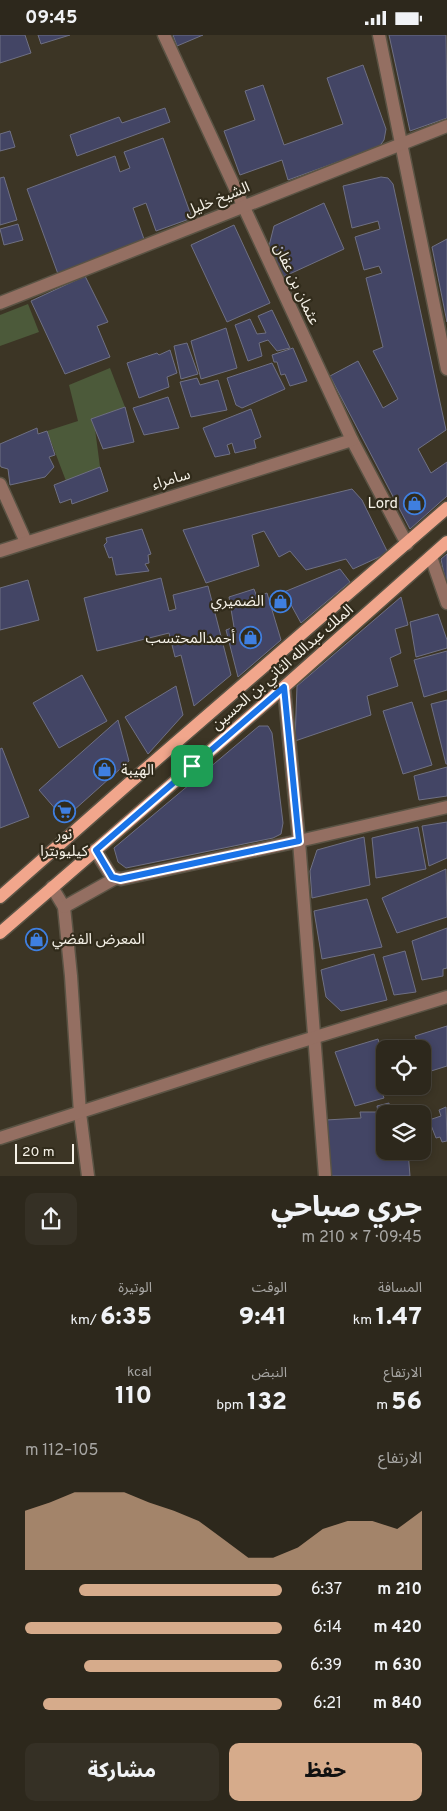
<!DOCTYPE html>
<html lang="ar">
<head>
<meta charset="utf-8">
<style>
	body { margin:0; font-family:Overpass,"Noto Sans Arabic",sans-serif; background:#353025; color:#f1f3f6; direction:rtl; height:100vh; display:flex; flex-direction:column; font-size:19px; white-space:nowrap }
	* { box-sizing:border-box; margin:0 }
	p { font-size:16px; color:#a7a6a3 }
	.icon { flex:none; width:28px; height:28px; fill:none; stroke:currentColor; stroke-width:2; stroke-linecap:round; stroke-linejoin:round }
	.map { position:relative; height:1141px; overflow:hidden; direction:ltr }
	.details { display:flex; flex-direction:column; background:#2d281c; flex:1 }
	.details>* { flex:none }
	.buttons { position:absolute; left:376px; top:1005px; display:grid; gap:10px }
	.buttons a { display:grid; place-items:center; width:55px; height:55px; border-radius:10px; background:#2d281c; box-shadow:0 2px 8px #0003,0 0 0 1px #48443b; font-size:25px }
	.scale { position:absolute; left:15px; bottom:12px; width:59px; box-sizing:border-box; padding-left:5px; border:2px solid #f6f2e8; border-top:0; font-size:14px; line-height:18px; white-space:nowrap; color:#f6f2e8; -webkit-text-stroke:4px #312b1b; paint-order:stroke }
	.pin { position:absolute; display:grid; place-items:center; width:42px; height:42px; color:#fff; margin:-21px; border-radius:10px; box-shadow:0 2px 8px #0006 }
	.round { display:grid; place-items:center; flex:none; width:52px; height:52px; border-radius:10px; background:#353025 }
	.summary { display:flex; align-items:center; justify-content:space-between; height:85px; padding:0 25px }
	h1 { font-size:28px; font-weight:800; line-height:38px }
	.figures { display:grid; grid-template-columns:repeat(3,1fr); gap:8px; height:85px; padding:5px 25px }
	.figures div { display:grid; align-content:center }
	.figures b { font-size:25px; font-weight:800 }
	.figures small { font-size:14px; font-weight:400 }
	.figures p { font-size:14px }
	.chart { height:140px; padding:10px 25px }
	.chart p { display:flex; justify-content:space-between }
	.chart svg { width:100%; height:90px; margin-top:5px; fill:#d6ab8b; opacity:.7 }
	.cta { display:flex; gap:10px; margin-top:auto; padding:10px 25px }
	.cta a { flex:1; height:58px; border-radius:10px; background:#d6ab8b; color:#111; font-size:20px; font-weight:800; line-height:58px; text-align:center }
	.cta a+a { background:#353025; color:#f1f3f6 }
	ul { padding:0 25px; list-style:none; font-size:16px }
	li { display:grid; grid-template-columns:80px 60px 1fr; align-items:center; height:38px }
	li i { height:12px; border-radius:6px; background:#d6ab8b }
	.status { display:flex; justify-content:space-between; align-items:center; height:35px; padding:0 25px; background:#2d281c; direction:ltr }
	.status svg { height:14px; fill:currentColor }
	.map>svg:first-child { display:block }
	.green { fill:#4c5a3a }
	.building { fill:#434565; stroke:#6f7083 }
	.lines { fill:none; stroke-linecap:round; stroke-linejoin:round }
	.minor-casing { stroke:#5a5344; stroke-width:15 }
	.major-casing { stroke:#5a5344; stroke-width:15 }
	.minor { stroke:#946f62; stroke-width:12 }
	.major { stroke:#f1a68c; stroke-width:12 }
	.route-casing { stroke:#fff; stroke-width:10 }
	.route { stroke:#1a73e8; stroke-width:6 }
	.labels { text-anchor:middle; stroke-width:4.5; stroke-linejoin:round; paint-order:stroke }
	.street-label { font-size:15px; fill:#f6f2e8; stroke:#312b1b }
	.poi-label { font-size:15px; fill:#f6f2e8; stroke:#312b1b; text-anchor:end }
</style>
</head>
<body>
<div class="status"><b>09:45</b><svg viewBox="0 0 49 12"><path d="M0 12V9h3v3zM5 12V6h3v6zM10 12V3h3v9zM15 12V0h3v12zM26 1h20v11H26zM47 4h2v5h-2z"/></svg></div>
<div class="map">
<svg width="447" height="1141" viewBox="0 0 447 1141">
	<rect width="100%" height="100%" fill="#3c3525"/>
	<g class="green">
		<path d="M28,269L39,297L0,311V280Z"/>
		<path d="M110,333L125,372L91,384L95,394L100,432L66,446L47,396L78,386L69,350Z"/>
	</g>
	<g class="building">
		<path d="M0,0H25L31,18L0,28Z"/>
		<path d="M38,0H70L41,9Z"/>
		<path d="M173,0H203L177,11Z"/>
		<path d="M389,0H446L447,83L410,96Z"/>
		<path d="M363,30L386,94L384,105L379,112L288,145L282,125L240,140L224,96L255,85L245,56L263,50L284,110L343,89L327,43Z"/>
		<path d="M165,73L170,87L77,121L70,100L119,82L122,88Z"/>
		<path d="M10,96L15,112L0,116V99Z"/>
		<path d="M163,103L192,183L156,196L146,168L133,173L145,207L58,239L27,154L115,121L120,137L130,133L124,117Z"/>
		<path d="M4,142L17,185L0,190V143Z"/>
		<path d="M381,142L388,143L393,149L446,395L418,414L431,438L447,427V461L410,494L330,341L358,326L383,373L398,364L373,316L383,312L366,243L382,238L379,231L364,235L355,202L380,194L378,186L352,193L343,151Z"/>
		<path d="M324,168L344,214L283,242L269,211L274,191Z"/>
		<path d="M18,189L23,205L4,210L0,194Z"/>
		<path d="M234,190L270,268L227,287L191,210Z"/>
		<path d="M447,204V287L432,212Z"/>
		<path d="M85,241L108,287L97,291L110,322L65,339L31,266Z"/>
		<path d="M272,275L290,313L277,316L268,305L259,308L262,321L248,326L235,290L250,284L257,299L266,298L258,281Z"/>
		<path d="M226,293L237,333L201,344L191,306Z"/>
		<path d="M187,308L198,339L181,344L174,311Z"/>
		<path d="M293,313L307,346L290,351L285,339L281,340L277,327H274L272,320Z"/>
		<path d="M170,315L177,338L167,342L169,352L139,363L127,328L157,318L159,320Z"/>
		<path d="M272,328L285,354L242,373L236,370L227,343Z"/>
		<path d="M197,343L200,350L218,345L227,375L191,382L180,347Z"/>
		<path d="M168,362L179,393L144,400L133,373Z"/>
		<path d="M125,372L134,407L103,414L91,384Z"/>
		<path d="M251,374L261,402L254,405L256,413L235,418L232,408L227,410L230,419L215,422L203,393Z"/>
		<path d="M37,393L38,399L47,396L55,420L49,422L54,432L45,442L10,450L8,434L1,432L0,430V409Z"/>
		<path d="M100,432L108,456L72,469L71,464L60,468L54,450Z"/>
		<path d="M352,454L362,465L388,518L353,534L346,524L306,535L290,516L279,522L264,496L252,500L259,531L206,548L183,495Z"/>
		<path d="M142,494L151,519L148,520L149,528L145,529L149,536L116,540L112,522L109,523L104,510L107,507L106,503Z"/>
		<path d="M447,519V554L441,524Z"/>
		<path d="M340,534L350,547L301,588L284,557Z"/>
		<path d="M161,543L169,576L176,574L173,560L208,551L231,640L194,671L181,620L175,622L169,598L97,616L84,563Z"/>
		<path d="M28,545L39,585L0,595V553Z"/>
		<path d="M254,554L257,562L267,558L281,605L238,642L226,595L234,592L229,562Z"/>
		<path d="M401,562L408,590L395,594L401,618L390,623L398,651L367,661L371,680L295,706L297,651Z"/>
		<path d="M438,579L447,605V613L416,622L410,587Z"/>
		<path d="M447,616V655L424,662L414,625Z"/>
		<path d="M82,640L107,686L59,713L33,668Z"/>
		<path d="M176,651L183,680L148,719L125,682Z"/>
		<path d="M447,665V729H446L431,669Z"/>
		<path d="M412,667L432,730L403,739L383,676Z"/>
		<path d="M118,685L129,726L64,784L39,755Z"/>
		<path d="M259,691H268L272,698L283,788L281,799L273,803L126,833L118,827L114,813Z"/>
		<path d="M2,713L29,782L0,793V714Z"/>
		<path d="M447,732V761L419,765L414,741Z"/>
		<path d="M447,787V823L429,831L422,791Z"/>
		<path d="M418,792L426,834L376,843L372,803Z"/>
		<path d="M364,802L370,850L312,863L310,836L317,815Z"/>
		<path d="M446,834L447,882L397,898L382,863Z"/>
		<path d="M367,864L382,912L322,924L314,876Z"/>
		<path d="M447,893V933L443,934V941L422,945L412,906Z"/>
		<path d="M405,916L416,957L394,960L383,922Z"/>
		<path d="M374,919L387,965L341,976L326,962L321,935Z"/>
		<path d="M447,991V1031L428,1037L422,1022V1014H420L415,1001Z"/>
		<path d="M378,1004L385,1028V1048L379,1049L384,1063L355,1071L335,1017Z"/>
		<path d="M389,1068L390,1079H385V1116H408L410,1141H331L326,1085L361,1083L360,1077H378L377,1071Z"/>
		<path d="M446,1072L447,1106L442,1107L440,1102L436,1103L429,1085L441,1081L439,1075Z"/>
	</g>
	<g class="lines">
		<defs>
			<g id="minor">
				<path d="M164,0L352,405L407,509"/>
				<path d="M379,0L447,334"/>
				<path d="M0,268L447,91"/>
				<path d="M0,449L26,507"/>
				<path d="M0,516L352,405"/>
				<path d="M431,522L447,568"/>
				<path d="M284,652L299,806L325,1141"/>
				<path d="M95,815L112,842L121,844L299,806L447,772"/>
				<path d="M52,852L64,872L71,941L80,1078L88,1141"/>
				<path d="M64,872L114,844"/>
				<path d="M0,1103L263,1018L447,962"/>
			</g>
			<g id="major">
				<path d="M0,862L127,750L447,473"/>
				<path d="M0,898L284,652L447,507"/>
			</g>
		</defs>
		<use href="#minor" class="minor-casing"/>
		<use href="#major" class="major-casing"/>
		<use href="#minor" class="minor"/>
		<use href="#major" class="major"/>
	</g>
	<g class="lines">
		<defs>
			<path id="route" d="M284,652L299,806L120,844L112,842L96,815Z"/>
		</defs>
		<use href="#route" class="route-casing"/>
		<use href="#route" class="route"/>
	</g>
	<defs>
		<symbol id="shop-ring" viewBox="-11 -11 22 22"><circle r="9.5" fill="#312b1b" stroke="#3f7fe0" stroke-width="1.5"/><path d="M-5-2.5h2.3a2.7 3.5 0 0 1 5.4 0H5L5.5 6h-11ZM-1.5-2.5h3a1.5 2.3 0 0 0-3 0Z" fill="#3f7fe0"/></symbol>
		<symbol id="supermarket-ring" viewBox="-11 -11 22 22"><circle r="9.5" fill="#312b1b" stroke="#3f7fe0" stroke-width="1.5"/><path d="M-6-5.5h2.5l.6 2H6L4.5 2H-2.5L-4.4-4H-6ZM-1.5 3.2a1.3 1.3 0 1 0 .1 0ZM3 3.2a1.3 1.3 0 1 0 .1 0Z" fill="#3f7fe0"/></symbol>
	</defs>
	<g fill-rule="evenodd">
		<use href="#shop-ring" x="402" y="456" width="25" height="25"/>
		<use href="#shop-ring" x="268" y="554" width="25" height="25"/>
		<use href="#shop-ring" x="238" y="590" width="25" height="25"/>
		<use href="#shop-ring" x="92" y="722" width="25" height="25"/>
		<use href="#supermarket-ring" x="52" y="764" width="25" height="25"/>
		<use href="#shop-ring" x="24" y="892" width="25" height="25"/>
	</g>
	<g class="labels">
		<g class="street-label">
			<text transform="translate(217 164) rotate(-22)" y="5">الشيخ خليل</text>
			<text transform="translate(297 249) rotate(65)" y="5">عثمان بن عفان</text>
			<text transform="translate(171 444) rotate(-17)" y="5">سامراء</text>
			<text transform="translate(282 632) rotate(-41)" y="5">الملك عبدالله الثاني بن الحسين</text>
		</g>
		<g class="poi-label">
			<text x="398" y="473">Lord</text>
			<text x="264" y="571">الضميري</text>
			<text x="235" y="608">أحمدالمحتسب</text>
			<text x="121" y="740" text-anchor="start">الهيبة</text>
			<text x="64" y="804" text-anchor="middle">نور<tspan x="64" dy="17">كيليوبترا</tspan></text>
			<text x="52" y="909" text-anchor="start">المعرض الفضي</text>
		</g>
	</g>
</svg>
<div class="buttons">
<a><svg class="icon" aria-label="locate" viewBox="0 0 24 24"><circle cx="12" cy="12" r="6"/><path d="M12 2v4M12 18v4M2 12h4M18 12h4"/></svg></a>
<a><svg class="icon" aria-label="layers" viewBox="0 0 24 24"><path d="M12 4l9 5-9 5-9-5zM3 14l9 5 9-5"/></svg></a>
</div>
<div class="scale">20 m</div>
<div class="pin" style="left:192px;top:731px;background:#1e9e55"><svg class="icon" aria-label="arrive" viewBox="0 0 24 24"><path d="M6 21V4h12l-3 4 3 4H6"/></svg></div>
</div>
<section class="details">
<div class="summary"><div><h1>جري صباحي</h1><p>09:45 · 7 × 210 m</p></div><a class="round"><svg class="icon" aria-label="share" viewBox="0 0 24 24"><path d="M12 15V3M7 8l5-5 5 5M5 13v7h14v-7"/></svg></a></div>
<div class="figures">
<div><p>المسافة</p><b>1.47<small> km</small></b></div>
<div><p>الوقت</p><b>9:41</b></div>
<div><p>الوتيرة</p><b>6:35<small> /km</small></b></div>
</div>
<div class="figures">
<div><p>الارتفاع</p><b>56<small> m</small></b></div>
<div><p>النبض</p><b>132<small> bpm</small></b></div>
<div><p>kcal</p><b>110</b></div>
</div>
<div class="chart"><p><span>الارتفاع</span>105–112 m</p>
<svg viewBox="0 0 160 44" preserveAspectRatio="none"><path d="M0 44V15L10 11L20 6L30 6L40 6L50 11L60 15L70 20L80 29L90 38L100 38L110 33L120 24L130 20L140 20L150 24L160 15V44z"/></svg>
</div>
<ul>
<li><b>210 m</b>6:37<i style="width:79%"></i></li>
<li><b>420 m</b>6:14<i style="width:100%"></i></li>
<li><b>630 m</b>6:39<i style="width:77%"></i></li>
<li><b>840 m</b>6:21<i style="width:93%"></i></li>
</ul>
<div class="cta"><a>حفظ</a><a>مشاركة</a></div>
</section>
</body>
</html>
